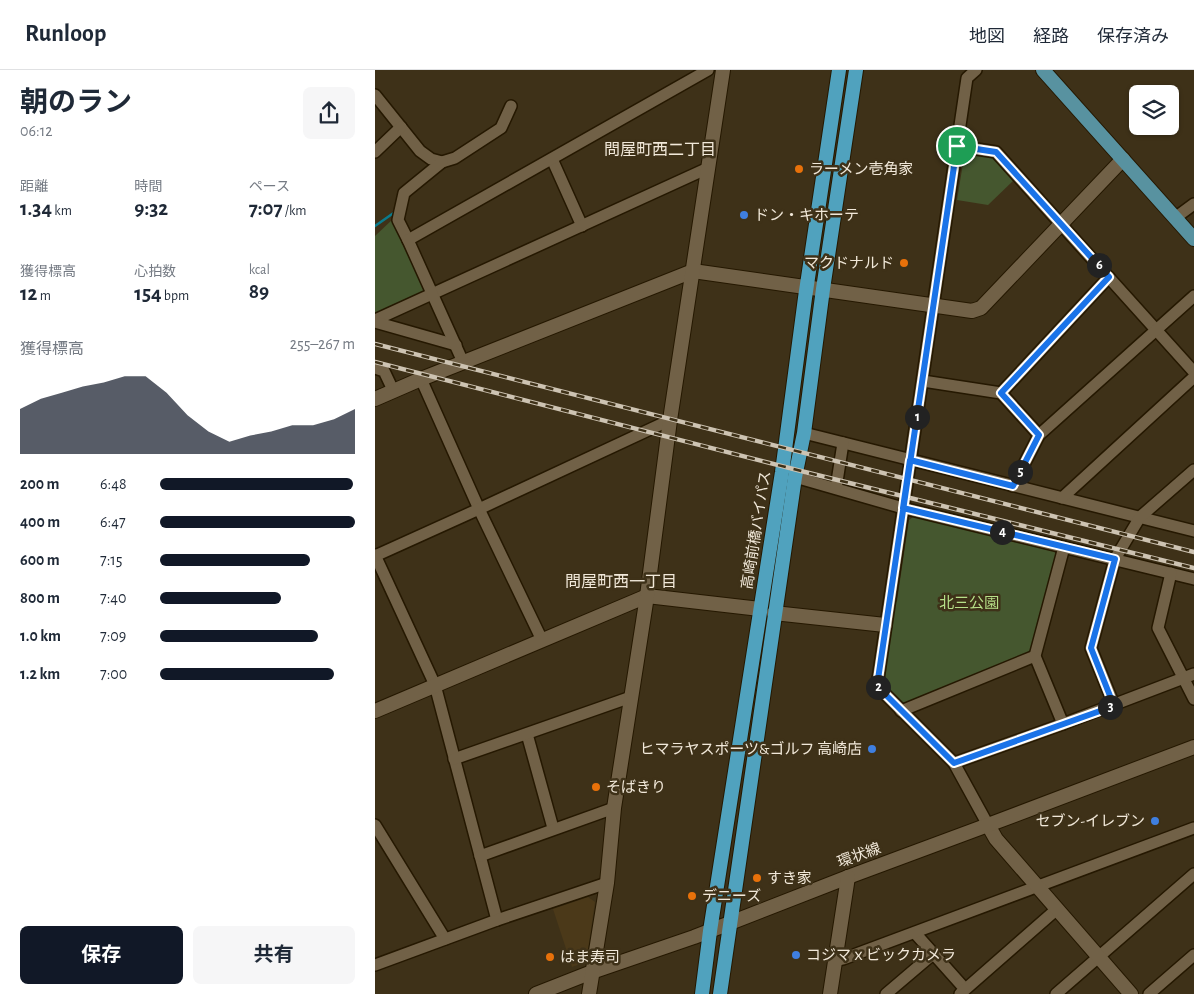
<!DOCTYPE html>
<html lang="ja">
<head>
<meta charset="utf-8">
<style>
	body { margin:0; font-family:"Alegreya Sans","Noto Sans JP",sans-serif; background:#f6f6f7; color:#1f2937; height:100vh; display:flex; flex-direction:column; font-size:19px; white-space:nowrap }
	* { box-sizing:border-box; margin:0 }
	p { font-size:16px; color:#747a83 }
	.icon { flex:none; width:28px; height:28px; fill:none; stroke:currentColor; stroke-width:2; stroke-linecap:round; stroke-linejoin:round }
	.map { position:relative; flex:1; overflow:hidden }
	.drawer { display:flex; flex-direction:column; background:#fff; width:375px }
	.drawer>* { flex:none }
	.tools { position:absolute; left:754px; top:15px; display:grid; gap:10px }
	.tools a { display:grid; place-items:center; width:50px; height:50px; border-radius:8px; background:#fff; box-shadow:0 1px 4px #0004; font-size:25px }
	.pin { position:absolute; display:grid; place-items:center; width:42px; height:42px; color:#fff; margin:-21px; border:2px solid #fff; border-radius:50%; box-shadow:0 1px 5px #0007 }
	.km { position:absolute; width:25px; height:25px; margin:-12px; border-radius:50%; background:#222; color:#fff; font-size:14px; line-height:25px; text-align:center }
	.round { display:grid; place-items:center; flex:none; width:52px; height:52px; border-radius:8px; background:#f6f6f7 }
	.head { display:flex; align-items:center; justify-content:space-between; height:85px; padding:0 20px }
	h1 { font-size:28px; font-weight:700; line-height:38px }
	.stats { display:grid; grid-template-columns:repeat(3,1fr); gap:8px; height:85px; padding:5px 20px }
	.stats div { display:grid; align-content:center }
	.stats b { font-size:21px; font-weight:700 }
	.stats small { font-size:14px; font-weight:400 }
	.stats p { font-size:14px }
	.chart { height:140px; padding:10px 20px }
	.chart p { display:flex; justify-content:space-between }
	.chart svg { width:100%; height:90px; margin-top:5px; fill:#111827; opacity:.7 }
	.primary-button { display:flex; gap:10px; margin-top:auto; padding:10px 20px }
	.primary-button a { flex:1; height:58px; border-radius:8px; background:#111827; color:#fff; font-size:20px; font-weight:700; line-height:58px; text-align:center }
	.primary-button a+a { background:#f6f6f7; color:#1f2937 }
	ul { padding:0 20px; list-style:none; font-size:16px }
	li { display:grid; grid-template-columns:80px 60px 1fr; align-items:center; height:38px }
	li i { height:12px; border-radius:6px; background:#111827 }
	header { display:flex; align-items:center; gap:30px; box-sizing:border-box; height:70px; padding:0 25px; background:#fff; border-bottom:1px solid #e0e1e3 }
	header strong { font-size:24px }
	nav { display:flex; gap:28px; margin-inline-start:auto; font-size:18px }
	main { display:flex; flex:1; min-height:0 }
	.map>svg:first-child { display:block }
	.built { fill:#4b3919 }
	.green { fill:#45572f }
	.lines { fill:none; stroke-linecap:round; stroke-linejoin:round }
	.stream { stroke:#0a7b8d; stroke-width:2.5 }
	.minor-casing { stroke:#251801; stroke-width:14 }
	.tertiary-casing { stroke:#251801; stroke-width:16 }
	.primary-casing { stroke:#251801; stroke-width:16 }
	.trunk-casing { stroke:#251801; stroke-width:16 }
	.minor { stroke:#716147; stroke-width:11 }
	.tertiary { stroke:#716147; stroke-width:14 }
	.primary { stroke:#5892a0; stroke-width:14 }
	.trunk { stroke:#50a2be; stroke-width:14 }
	.rail-casing { stroke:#cdc3b2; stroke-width:4.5 }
	.rail { stroke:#3e3118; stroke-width:2.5; stroke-dasharray:8; stroke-linecap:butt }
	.route-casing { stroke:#fff; stroke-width:10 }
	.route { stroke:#1a73e8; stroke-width:6 }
	.food-dot { fill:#e8710a; stroke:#3e3118; stroke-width:2 }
	.shop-dot { fill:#3f7fe0; stroke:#3e3118; stroke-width:2 }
	.labels { text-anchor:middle; stroke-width:5; stroke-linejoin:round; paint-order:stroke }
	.poi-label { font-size:15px; fill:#f1e8d9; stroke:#3e3118; text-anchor:start }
	.street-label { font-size:15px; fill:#f1e8d9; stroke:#3e3118 }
	.park-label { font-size:15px; fill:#b6df88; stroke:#3e3118 }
	.neighbourhood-label { font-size:16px; fill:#f1e8d9; stroke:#3e3118 }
</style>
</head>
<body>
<header>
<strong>Runloop</strong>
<nav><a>地図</a><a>経路</a><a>保存済み</a></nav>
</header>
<main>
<section class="drawer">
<div class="head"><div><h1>朝のラン</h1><p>06:12</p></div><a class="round"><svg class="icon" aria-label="share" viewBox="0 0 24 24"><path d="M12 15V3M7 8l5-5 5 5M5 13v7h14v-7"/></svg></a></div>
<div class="stats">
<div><p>距離</p><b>1.34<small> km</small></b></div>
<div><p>時間</p><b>9:32</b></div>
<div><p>ペース</p><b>7:07<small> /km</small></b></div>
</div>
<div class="stats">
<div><p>獲得標高</p><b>12<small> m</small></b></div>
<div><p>心拍数</p><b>154<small> bpm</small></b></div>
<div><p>kcal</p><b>89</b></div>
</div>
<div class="chart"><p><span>獲得標高</span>255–267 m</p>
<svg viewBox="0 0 160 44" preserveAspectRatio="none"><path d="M0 44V22L10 17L20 14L30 11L40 9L50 6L60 6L70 14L80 25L90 33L100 38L110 35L120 33L130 30L140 30L150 27L160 22V44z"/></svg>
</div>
<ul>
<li><b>200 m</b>6:48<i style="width:99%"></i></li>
<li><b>400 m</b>6:47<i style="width:100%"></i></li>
<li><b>600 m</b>7:15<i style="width:77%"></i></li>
<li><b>800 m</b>7:40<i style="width:62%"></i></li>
<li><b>1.0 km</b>7:09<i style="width:81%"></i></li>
<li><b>1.2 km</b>7:00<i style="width:89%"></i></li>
</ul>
<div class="primary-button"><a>保存</a><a>共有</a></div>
</section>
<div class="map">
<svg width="819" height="924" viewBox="0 0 819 924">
	<rect width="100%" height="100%" fill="#3e3118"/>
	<path class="built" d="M213,827L220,832L212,886L205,894L197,897L178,839Z"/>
	<g class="green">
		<path d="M590,81L619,85L640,109L613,135L582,130Z"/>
		<path d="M18,149L51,220L0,244V166Z"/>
		<path d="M538,447L679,480L681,486L659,580L655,584L529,635L510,620L508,613L518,535L522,531L534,450Z"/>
	</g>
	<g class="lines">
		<path class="stream" d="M0,156L20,142"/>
		<defs>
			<g id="minor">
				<path d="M601,0L592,8L502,616L579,693L613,755"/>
				<path d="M0,25L45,81L56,89L67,92L80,88L126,58L136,36"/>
				<path d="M582,76L621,82L819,302"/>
				<path d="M0,82L26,57"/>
				<path d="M177,89L207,156"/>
				<path d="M800,148L819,134"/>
				<path d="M33,170L23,150L29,123L67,92"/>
				<path d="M0,250L333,98"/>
				<path d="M0,252L81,275"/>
				<path d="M88,292L33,170L333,0"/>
				<path d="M0,298L9,301L18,320"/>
				<path d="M46,309L104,439L167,570"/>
				<path d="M548,311L626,323L664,365"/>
				<path d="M626,323L734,207"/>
				<path d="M429,363L819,461"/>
				<path d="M420,407L528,438L819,509"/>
				<path d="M638,416L664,365L819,226"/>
				<path d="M461,418L468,373"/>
				<path d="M687,428L819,307"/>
				<path d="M0,485L60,615L122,850"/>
				<path d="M0,486L104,439L295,350"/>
				<path d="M796,503L783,558L819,629"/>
				<path d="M739,635L716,578L740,489L765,447L819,400"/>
				<path d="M526,641L660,586"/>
				<path d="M688,654L660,586L689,477"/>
				<path d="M152,664L178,758"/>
				<path d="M79,689L256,627"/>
				<path d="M579,693L688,654L819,604"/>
				<path d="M0,755L70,869"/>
				<path d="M105,786L239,738"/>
				<path d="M540,863L590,919"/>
				<path d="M460,891L468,889L819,758"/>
				<path d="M0,895L122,850L232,813"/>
				<path d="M511,924L558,884"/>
				<path d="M585,924L682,839"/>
				<path d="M681,924L819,804"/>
				<path d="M774,924L819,885"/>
			</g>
			<g id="tertiary">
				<path d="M0,329L46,309L318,201L597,241L606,238L748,89"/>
				<path d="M399,543L510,555"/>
				<path d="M0,641L272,526L385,539"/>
				<path d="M613,755L621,769L756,924"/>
				<path d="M161,924L217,902L319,867L473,807L613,755L819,677"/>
				<path d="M214,924L232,813L239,738L272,526L295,350L348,0"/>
				<path d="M455,924L473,807"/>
			</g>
			<path id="primary" d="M668,0L819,169"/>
			<g id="trunk">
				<path d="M327,924L335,861L407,402L430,228L464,0"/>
				<path d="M345,924L420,407L429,363L448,219L481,0"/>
			</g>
		</defs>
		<use href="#minor" class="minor-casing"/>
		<use href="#tertiary" class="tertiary-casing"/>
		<use href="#primary" class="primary-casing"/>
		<use href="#trunk" class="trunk-casing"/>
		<use href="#minor" class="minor"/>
		<use href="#tertiary" class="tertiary"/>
		<use href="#primary" class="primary"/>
		<use href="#trunk" class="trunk"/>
		<defs>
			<g id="rail">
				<path d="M0,274L819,482"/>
				<path d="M0,292L430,402L819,498"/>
			</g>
		</defs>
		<use href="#rail" class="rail-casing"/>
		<use href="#rail" class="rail"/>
	</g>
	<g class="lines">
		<defs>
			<path id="route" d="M582,76L502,616L579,693L739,636L716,578L740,489L528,438L535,390L638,416L664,365L626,323L734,207L621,82L582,76"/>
		</defs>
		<use href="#route" class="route-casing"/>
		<use href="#route" class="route"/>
	</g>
	<g class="food-dot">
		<circle cx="424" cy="99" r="5"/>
		<circle cx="529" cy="193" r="5"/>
		<circle cx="221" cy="717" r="5"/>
		<circle cx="382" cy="808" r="5"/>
		<circle cx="317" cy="826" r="5"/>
		<circle cx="175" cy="887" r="5"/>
	</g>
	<g class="shop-dot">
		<circle cx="369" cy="145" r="5"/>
		<circle cx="497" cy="679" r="5"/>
		<circle cx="780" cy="751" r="5"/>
		<circle cx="421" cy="885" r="5"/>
	</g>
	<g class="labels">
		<g class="poi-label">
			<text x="434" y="104">ラーメン壱角家</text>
			<text x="379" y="150">ドン・キホーテ</text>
			<text x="519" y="198" text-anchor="end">マクドナルド</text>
			<text x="487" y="684" text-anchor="end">ヒマラヤスポーツ&amp;ゴルフ 高崎店</text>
			<text x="231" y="722">そばきり</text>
			<text x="770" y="756" text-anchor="end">セブン-イレブン</text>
			<text x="392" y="813">すき家</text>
			<text x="327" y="831">デニーズ</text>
			<text x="431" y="890">コジマｘビックカメラ</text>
			<text x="185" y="892">はま寿司</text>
		</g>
		<g class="street-label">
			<text transform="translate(381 460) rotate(-81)" y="5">高崎前橋バイパス</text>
			<text transform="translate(484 785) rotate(-20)" y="5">環状線</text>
		</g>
		<g class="park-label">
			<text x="594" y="538">北三公園</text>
		</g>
		<g class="neighbourhood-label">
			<text x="285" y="85">問屋町西二丁目</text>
			<text x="246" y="517">問屋町西一丁目</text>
		</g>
	</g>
</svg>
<div class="tools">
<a><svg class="icon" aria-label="layers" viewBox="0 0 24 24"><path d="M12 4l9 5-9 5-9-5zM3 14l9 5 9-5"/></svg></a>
</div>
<div class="pin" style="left:582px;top:76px;background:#1e9e55"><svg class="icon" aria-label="arrive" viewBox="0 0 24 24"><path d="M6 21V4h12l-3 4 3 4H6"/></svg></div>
<b class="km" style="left:542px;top:347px">1</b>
<b class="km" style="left:503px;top:617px">2</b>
<b class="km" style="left:735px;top:637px">3</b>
<b class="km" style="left:627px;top:462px">4</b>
<b class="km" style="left:645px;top:402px">5</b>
<b class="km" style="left:724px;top:195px">6</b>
</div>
</main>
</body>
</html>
